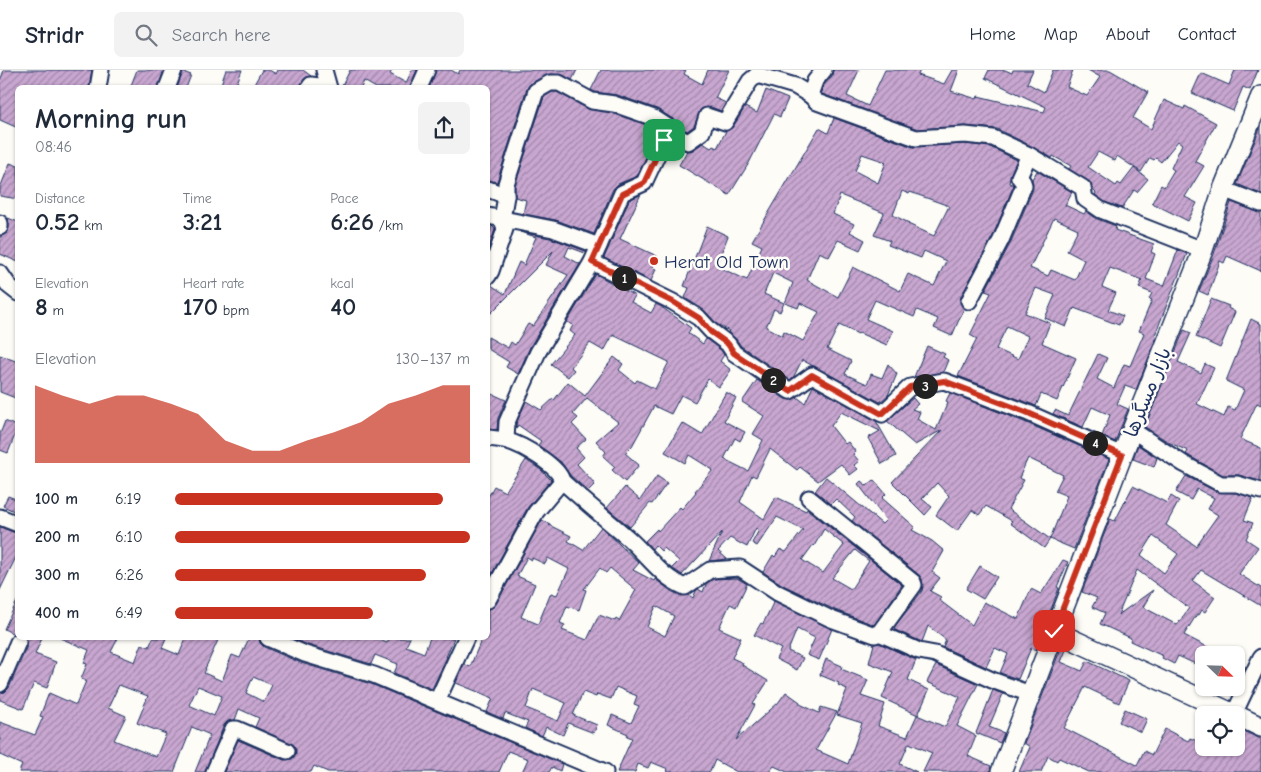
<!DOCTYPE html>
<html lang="en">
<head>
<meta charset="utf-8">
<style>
	body { margin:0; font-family:"Comic Neue","Playpen Sans Arabic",sans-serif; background:#f2f2f3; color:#1f2937; height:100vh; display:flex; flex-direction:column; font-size:19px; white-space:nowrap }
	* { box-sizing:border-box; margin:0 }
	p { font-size:16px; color:#747a83 }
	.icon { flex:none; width:28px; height:28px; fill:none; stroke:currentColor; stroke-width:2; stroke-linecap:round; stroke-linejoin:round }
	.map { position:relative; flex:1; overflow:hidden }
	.drawer { position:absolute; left:15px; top:15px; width:475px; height:555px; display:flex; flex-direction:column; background:#fff; border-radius:8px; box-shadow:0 1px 4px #0004 }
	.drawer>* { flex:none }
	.needle { width:32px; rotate:113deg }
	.tools { position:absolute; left:1195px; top:576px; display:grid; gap:10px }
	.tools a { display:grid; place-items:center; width:50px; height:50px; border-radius:8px; background:#fff; box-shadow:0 1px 4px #0004; font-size:25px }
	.pin { position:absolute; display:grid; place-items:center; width:42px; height:42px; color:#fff; margin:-21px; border-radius:10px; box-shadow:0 2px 8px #0006 }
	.km { position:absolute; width:25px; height:25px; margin:-12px; border-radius:50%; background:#222; color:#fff; font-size:14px; line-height:25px; text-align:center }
	.round { display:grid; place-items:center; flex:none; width:52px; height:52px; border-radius:8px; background:#f2f2f3 }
	.overview { display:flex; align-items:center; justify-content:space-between; height:85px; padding:0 20px }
	h1 { font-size:28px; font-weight:600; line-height:38px }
	.figures { display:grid; grid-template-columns:repeat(3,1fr); gap:8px; height:85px; padding:5px 20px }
	.figures div { display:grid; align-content:center }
	.figures b { font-size:25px; font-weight:600 }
	.figures small { font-size:14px; font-weight:400 }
	.figures p { font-size:14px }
	.chart { height:140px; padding:10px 20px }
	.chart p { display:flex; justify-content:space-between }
	.chart svg { width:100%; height:90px; margin-top:5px; fill:#c8321e; opacity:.7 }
	ul { padding:0 20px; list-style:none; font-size:16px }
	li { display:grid; grid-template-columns:80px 60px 1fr; align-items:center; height:38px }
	li i { height:12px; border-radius:6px; background:#c8321e }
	header { display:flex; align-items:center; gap:30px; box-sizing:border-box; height:70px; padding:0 25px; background:#fff; border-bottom:1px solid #e0e1e3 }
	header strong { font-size:24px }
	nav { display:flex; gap:28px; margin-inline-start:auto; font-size:18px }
	.search { width:350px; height:45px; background:#f2f2f3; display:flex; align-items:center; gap:12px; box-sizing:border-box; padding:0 18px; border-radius:8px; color:#747a83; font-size:19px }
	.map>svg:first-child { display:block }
	.building { fill:url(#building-hatch); stroke:#1b2f5e; fill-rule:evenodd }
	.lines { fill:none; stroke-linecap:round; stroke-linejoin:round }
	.minor-casing { stroke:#1b2f5e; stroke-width:19 }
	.tertiary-casing { stroke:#1b2f5e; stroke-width:22 }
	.minor { stroke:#fdfcf7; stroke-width:15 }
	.tertiary { stroke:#fdfcf7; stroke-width:19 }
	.route-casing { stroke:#fff; stroke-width:10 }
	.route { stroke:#c8321e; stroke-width:6 }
	.poi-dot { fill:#c8321e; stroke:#fdfcf7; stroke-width:2 }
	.labels { text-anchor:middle; stroke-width:5; stroke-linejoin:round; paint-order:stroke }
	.poi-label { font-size:19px; fill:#1b2f5e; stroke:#fdfcf7; text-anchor:start }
	.street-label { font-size:19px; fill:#1b2f5e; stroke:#fdfcf7 }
</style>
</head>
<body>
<header>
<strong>Stridr</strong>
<div class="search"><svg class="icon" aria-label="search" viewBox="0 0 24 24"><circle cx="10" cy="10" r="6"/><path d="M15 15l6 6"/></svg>Search here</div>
<nav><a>Home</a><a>Map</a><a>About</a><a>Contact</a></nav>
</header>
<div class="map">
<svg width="1261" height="702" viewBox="0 0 1261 702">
	<defs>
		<pattern id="building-hatch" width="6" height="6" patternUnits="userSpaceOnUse" patternTransform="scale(1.25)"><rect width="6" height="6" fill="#c8a6d0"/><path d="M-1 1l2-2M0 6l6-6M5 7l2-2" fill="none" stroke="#a288ac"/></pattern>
	</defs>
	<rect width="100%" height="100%" fill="#fdfcf7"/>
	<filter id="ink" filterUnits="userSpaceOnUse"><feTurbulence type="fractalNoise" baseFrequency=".02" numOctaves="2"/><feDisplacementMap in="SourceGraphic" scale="10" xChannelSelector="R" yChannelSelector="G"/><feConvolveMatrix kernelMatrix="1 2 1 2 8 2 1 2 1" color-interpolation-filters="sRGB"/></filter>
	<g filter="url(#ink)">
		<g class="building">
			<path d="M4,0H92L89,18H18V58L0,50V11Z"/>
			<path d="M137,0H164L158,18H130Z"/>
			<path d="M226,0H242L235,18L221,14Z"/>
			<path d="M262,0H269L276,4L278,0H303L311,6L304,9L300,18H252Z"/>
			<path d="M350,0H392L390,4L406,13L412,0H417L410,18H376L364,11L361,18H341Z"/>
			<path d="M436,0H451L458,4L460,0H577L572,10L563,5L550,4L531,13L527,18L497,112L488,110V18H429Z"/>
			<path d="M601,0H686L684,4L702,14L708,0H729L715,28L726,33L721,41L711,37L701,39L694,56L687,61L679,57L673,49L657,39L617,25L595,22L591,20Z"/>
			<path d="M833,0H859L847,26L868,36L885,0H920L918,5L944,14L952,0H959L951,21L977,29L978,26L1044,42L1046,37L985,8L989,0H1005L1012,3L1013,0H1033L1027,13L1044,22L1053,0H1073L1067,17L1087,26L1100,7L1088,0H1110L1148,22L1133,48L1151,59L1164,30L1184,39L1185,36L1216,53L1195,91L1204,96L1185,127L1197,133L1188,151L1152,133L1161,115L1164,117L1174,100L1171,98L1182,74L1178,71L1161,92L1156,88L1154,90L1150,88L1141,102L1117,86L1115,91L1098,82L1088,97L1116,116L1118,113L1121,115L1134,98L1148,109L1137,122L1134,120L1122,138L1105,132L1095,125L1096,123L1093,120L1090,112L1069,99L1071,96L1053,86L1052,88L1033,77L997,59L965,56L917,59L822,24L821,23L823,16L832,6Z"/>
			<path d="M1235,0H1258L1250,20L1243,17L1233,41L1192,23L1201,3L1229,15Z"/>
			<path d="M183,2L191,5L186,18H177Z"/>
			<path d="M766,20L788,29L780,47L774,44L749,93L729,125L679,95L687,81L693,80L703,73L711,78L713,76L717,78L726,61L733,57L745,37L757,43Z"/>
			<path d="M552,22H557L588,39L612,43L650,56L659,62L637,106L618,114L613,119L594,164L556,150L523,144L526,130L515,127V115L544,27Z"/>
			<path d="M834,48L913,77L965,74L990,77L1017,90L1010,108L1009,113L1014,115L993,166L961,227L960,232L964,238L952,266L934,258L938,249L917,240L914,247L875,230L866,249L893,261L887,275L859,263L858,264L839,255L827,279L851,291L845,304L867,314L871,304L882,308L888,294L897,304L888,325L880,332L802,290L794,306L790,310L741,276L736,269L728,262L729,261L717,254L704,240L685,228L689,218L684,216L707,156L728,166L716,196L747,210L762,176L752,171L819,58L828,63ZM862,84L886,92L878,113L855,101ZM902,121L909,124L910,122L949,136L934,166L908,154L909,153L893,145ZM840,125L884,143L874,165L890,171L888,175L921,188L924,181L946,191L934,216L908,204L900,221L853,197L838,227L807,210L819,182L829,187L838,170L860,180L865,170L850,162L854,154L833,144ZM773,203L793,213L785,233L798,238L800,233L819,242L803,271L784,261L782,266L766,257L774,239L780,242L784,233L764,224Z"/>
			<path d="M1261,56V124L1237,114Z"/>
			<path d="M10,93L18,96V129L0,126V118Z"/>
			<path d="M1037,101L1072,122L1065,135L1084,144L1086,141L1097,149L1116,156L1115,160L1154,174L1151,182L1155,184L1146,209L1164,216L1178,180L1187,184L1155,265L1157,266L1136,320L1125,316L1117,334L1128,339L1115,372L1102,366L1110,345L1092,337L1083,357L1053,344L1055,340L1068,346L1098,284L1107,288L1097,309L1114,318L1124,294L1130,296L1144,263L1139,261L1152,230L1149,229L1152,223L1139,218L1142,210L1110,198L1102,217L1116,223L1108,240L1123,246L1119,255L1074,238L1066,257L1045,248L1055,225L1036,218L1025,243L1050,253L1042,273L1076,288L1057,331L1041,324L1036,336L958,306L977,269L970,265L991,223L985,221L1010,174L1033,119L1032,109ZM1054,148L1078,159L1067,181L1084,190L1075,210L1051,200L1048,206L1030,198ZM1007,256L1028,266L1018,289L996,279Z"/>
			<path d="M641,124L620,169L657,186L652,198L656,199L651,211L604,188L629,130Z"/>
			<path d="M1231,132L1261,143V201L1227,186L1224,193L1220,191L1208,225L1199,221L1214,184Z"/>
			<path d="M8,148L18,152V192L0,184V170L1,166L8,162L9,157Z"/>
			<path d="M492,156L495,159L488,182V167Z"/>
			<path d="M520,162L550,168L586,181L585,183L569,177L565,186L580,194L530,277L518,304L506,297L509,292L488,279V267L508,278L511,272L515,275L528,254L533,256L568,205L546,195L553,181L488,246V215H491L505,224L519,192L524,195L536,167Z"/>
			<path d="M596,204L635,226L631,232L651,243L656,234L660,236L691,258L688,263L703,274L706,269L721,280L724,285L720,291L731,300L719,317L708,309L695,332L681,325L671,344L654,336L632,376L625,383L639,395L625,412L612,400L615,397L603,386L606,382L596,371L618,352L587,328L573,344L578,348L572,354L586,369L576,378L584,387L577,394L595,414L588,421L570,405L561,392L538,375L541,371L518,355L516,359V354L526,331L541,340L553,329L554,330L568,312L585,326L614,287L623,294L619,300L635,313L637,310L655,319L669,292L613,265L604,281L590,273L571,297L574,300L568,307L551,294L575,265L570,261L573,255L567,252Z"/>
			<path d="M1211,229L1229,236L1228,238L1235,242L1220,278L1196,267Z"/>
			<path d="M1251,249L1261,254V335L1257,333L1240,369L1261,378L1260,411L1239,405H1223L1189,386L1186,384L1188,381L1170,373L1145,357L1184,260L1191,263L1178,292L1201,303L1205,294L1214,298L1197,334L1224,347L1228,337L1235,340L1244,320L1226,311Z"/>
			<path d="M927,276L945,284L943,287L948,290L943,302L914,307Z"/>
			<path d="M0,285L18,292V329L0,322Z"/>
			<path d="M757,310L785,329L791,330L797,327L805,333L813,316L876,351L896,386L882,394L868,368L880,361L841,342L831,356L845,374L848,372L856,382L853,384L859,391L854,395L858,399L850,405L841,394L818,411L800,397L797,400L770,379L756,407L752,405L740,432L764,449L776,427L806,441L807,439L902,515L874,555L835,540L783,515L763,502L773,485L775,487L780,479L786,482L803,460L777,447L757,476L752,473L759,460L756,458L747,477L730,468L718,481L727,489L709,491L722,462L682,505L672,498L679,491L664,478L661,481L655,475L652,479L645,471L657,459L658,461L680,437L682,439L696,422L695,421L713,400L689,385L685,393L665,382L682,353L702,365L726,322L736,328L724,351L745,362L740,371L735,368L724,389L748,401L763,370L753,364L764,346L742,332ZM824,459L844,475L823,503L802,490L813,475L814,476ZM855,480L869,491L851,519L832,508Z"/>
			<path d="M488,322L506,330L498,348L497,360L488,359Z"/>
			<path d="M950,323L1022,351L1109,389L1074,479L1050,469L1067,426L1055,421L1063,405L1028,388L1019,408L1024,410L1008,439L1050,469L1044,478L1010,453L1012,451L986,436L979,445L972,440L957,461L936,445L949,426L937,413L922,429L932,437L925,445L892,412L942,360L915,375L887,351L913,328L918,334L912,339L920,342L917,349L936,360L948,332L946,331Z"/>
			<path d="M5,351L18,357L8,383L0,380V364Z"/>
			<path d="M1138,375L1157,388L1154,397L1133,389Z"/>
			<path d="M526,390L541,400L551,410L528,437L488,511V427L494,416L505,422Z"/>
			<path d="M657,406L667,413L652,434L650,433L630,457L607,438L625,417L640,430Z"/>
			<path d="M1186,406L1217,422L1236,423L1253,428L1244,450L1253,453L1246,469L1258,477L1239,504L1261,518V536L1201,500L1193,511L1215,527L1205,542L1202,540L1199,545L1197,544L1184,565L1223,585H1204V598L1178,586L1174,594L1162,588L1163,586L1130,571L1131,568L1100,554L1105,543L1092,537L1097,528L1082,522L1110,449L1115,451L1133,416L1167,433L1171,426L1179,431L1166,455L1196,476L1218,445L1208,439L1214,428L1197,419L1191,430L1176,422ZM1153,466L1178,484L1164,503L1141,485ZM1137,500L1189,538L1177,555L1143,537L1153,520L1118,545Z"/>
			<path d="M826,407L882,454L886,450L858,414L861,411L867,416L874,410L886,424L882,428L915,457L912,460L932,471L944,481L932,502L940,508L930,521L941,527L939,530L972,555L984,532L1018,549L1031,519L1041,524L1063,490L1068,492L1057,517L1059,518L1036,580L1031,578L1018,609L1000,603L1008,584L995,578L986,597L943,577L946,570L928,556L922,572L893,559L922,521L923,516L922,509L919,505L852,451L855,447L836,429L831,434L815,421Z"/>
			<path d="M8,426L18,430L14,441L3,436Z"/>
			<path d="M542,450L550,454L549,455L571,466L568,471L583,480L601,457L639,493L633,500L654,511L655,509L671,521L681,526L689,525L693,528L696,521L698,519L703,522L706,514L713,509L737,508L747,514L736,537L730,534L719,558L741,568L732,588L743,593L742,595L768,611L753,634L755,635L736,670L778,633L786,622L800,632V634L819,643L821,637L837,642L816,680L848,694L862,653L837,645L847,619L838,615L839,613L820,605L826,589L842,596L841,599L868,610L861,626L885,634L878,656L907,667L917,645L945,657L960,627L927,612L936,595L978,614L957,656L976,666L968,686L991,696L990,702H923L932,683L909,673L900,694L917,702H787L774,696L769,702H737L715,690L710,702H667L668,699L651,692L648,698L638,694L635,702H617L632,668L627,666L628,664L608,655L612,645L631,653L639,636L634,634L637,626L616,617L611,629L597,624L596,627L583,622L573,645L597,655L594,663L568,653L563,665L546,657L542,666L525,658L528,652L505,643L503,649L487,642L493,628L456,613L464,594L470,597L482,568H488V539L492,538L496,534ZM527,487L532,490V488L545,494L548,488L569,499L557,525L551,523L538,554L521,547L535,514L517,506ZM600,498L606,503L610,498L636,520L619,551L616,549L615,551L599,545L587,570L562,560L565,555L560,553L567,536L579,540L586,520L584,519ZM656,536L674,546L665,566L647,557ZM533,619L566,633L558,651L526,638Z"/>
			<path d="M0,457L18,464V483L0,520Z"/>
			<path d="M980,496L997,507L983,529L966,519Z"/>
			<path d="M18,529V563L14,564L4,559Z"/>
			<path d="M774,531L832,559L819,590L807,585L815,568L797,559L788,581L803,588L797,600L776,589L781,579L754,565L761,553L763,554Z"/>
			<path d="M26,568H42L35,584L56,592L47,618L34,613L23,639L0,630V623L5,622L9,618L27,576Z"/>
			<path d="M60,568H118L111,582L135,592L142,574L149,577L153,568H166L162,578L179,585L186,568H219L205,599H206L204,603L222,611L232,585L240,588L249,568H259L260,573L264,577L301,593L371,614L562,694L560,701L552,697L549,702H522L528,689L508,681L499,702H328L314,696L311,702H224L238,670L284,690L292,689L296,684L294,675L255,657L259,648L239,639L235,650L228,651L224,655L205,702H195L210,665L192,657L174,702H19L22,695L0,685V652L35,665L43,647L40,646L49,623L76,635L86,611L81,609L87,594L84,593L89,580ZM253,607L272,615L264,632L246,623ZM119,615L148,626L137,653L166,664L156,687L114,670L126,646L108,638ZM198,616L222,626L214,646L189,635Z"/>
			<path d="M290,568H374L387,573L389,568H410L406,576L424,583L430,568H454L446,587H447L432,619L394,603L398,594L375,585L371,594L308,575Z"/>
			<path d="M879,573L916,590L908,610L929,620L918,645L882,628L893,602L869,593L874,574Z"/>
			<path d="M1061,578L1066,580L1061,592L1082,601L1087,591L1129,611L1119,633L1085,617L1064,658L1137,695L1144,681L1152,685L1165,659L1188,671L1190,668L1204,674V678H1210L1228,686L1230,682L1236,684V658L1261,669V702H1089L1059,688L1057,691L1048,686L1041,702H1019L1030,677L1024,673Z"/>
			<path d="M1236,592L1246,597L1236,617Z"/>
			<path d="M993,620L1003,624L989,657L1004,663L1000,673L976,663Z"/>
			<path d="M1125,639L1147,649L1141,662L1119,652Z"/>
		</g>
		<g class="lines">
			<defs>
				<g id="minor">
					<path d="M324,0L329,18"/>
					<path d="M824,0L815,11L810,25L817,32L916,68L965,65L993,68L1029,85L1083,118L1085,129L1101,140L1203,180"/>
					<path d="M98,18L101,0"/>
					<path d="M167,18L174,0"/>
					<path d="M309,18L311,15L328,17"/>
					<path d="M419,18L427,0"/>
					<path d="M488,119L506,126"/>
					<path d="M1223,119L1261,134"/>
					<path d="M488,146L553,159L599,176"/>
					<path d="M0,153V157"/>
					<path d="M592,192L673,232L699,248L711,261L728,274L734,283L790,321L812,305L882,344L910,317L944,311L1026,342L1122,385"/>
					<path d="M0,203L9,216L18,223"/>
					<path d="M488,206L491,201L505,159L502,149L506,126V114L536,21L550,13H559L592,31L614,34L654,48L668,57L673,64L688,72L702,62L707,46L725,52L750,11L757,5L795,16L810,25"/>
					<path d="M969,231L1001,170L1024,115L1023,112L1019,107L1029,85"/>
					<path d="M1132,360L1184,394L1221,414H1237L1261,421"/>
					<path d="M488,368C494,369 501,369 508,371C522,375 559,396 562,411C584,431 607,450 629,469C648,486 661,507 685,517L710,500L740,498L778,523L831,549L875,565L879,563L919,581L935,584L992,610L1030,624"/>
					<path d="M506,370L507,352L538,282L592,192L622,123L644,113L664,70L673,64"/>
					<path d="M809,428L913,512L914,515L879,563"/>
					<path d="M0,447L18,454"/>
					<path d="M488,530L536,442L562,411"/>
					<path d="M268,568L305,584L374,605L605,702"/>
					<path d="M0,614L18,572"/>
					<path d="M437,631L466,568"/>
					<path d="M1234,644L1261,587"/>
					<path d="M214,702L233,659H237L287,681"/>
				</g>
				<g id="tertiary">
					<path d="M1054,561L1236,645"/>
					<path d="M1236,645L1261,657"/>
					<path d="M1001,702L1132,360L1203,180L1223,119L1261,26"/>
				</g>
			</defs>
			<use href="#minor" class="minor-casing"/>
			<use href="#tertiary" class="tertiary-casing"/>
			<use href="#minor" class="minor"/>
			<use href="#tertiary" class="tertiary"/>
		</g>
	</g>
	<g class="lines" filter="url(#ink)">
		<defs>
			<path id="route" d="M664,70L644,113L622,124L592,192L673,232L699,248L711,262L728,274L734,283L790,321L812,305L882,344L910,317L944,311L1026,342L1122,385L1054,561"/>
		</defs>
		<use href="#route" class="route-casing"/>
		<use href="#route" class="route"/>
	</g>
	<circle class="poi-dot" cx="654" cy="191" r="5"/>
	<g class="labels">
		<g class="poi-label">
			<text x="664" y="198">Herat Old Town</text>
		</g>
		<g class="street-label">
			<text transform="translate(1147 322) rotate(-68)" y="7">بازار مسگرها</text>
		</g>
	</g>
</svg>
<div class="tools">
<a><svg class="needle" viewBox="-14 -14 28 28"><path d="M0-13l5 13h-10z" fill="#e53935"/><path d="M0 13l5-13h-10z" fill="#747a83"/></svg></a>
<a><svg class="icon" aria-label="locate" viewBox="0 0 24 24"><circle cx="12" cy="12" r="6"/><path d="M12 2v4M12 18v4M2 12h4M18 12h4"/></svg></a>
</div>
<div class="pin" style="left:664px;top:70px;background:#1e9e55"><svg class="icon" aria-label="arrive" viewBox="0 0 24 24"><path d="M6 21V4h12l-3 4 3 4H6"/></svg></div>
<div class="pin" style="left:1054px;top:561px;background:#d93025"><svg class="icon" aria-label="check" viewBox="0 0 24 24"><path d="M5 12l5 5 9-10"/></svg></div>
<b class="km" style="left:624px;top:208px">1</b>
<b class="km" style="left:773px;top:310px">2</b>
<b class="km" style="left:925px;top:316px">3</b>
<b class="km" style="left:1095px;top:373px">4</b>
<section class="drawer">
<div class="overview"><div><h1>Morning run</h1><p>08:46</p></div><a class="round"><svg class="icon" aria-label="share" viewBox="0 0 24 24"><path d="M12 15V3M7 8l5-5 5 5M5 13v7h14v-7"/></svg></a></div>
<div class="figures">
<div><p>Distance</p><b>0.52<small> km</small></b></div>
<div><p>Time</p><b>3:21</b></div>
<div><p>Pace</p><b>6:26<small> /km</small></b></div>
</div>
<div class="figures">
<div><p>Elevation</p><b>8<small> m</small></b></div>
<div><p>Heart rate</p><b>170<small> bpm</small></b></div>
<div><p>kcal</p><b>40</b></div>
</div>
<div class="chart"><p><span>Elevation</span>130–137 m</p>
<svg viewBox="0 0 160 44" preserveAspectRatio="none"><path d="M0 44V6L10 11L20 15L30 11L40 11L50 15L60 20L70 33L80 38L90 38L100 33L110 29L120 24L130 15L140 11L150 6L160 6V44z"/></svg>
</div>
<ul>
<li><b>100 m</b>6:19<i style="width:91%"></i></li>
<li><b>200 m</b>6:10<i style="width:100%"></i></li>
<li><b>300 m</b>6:26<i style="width:85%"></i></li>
<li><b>400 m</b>6:49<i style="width:67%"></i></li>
</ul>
</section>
</div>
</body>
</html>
